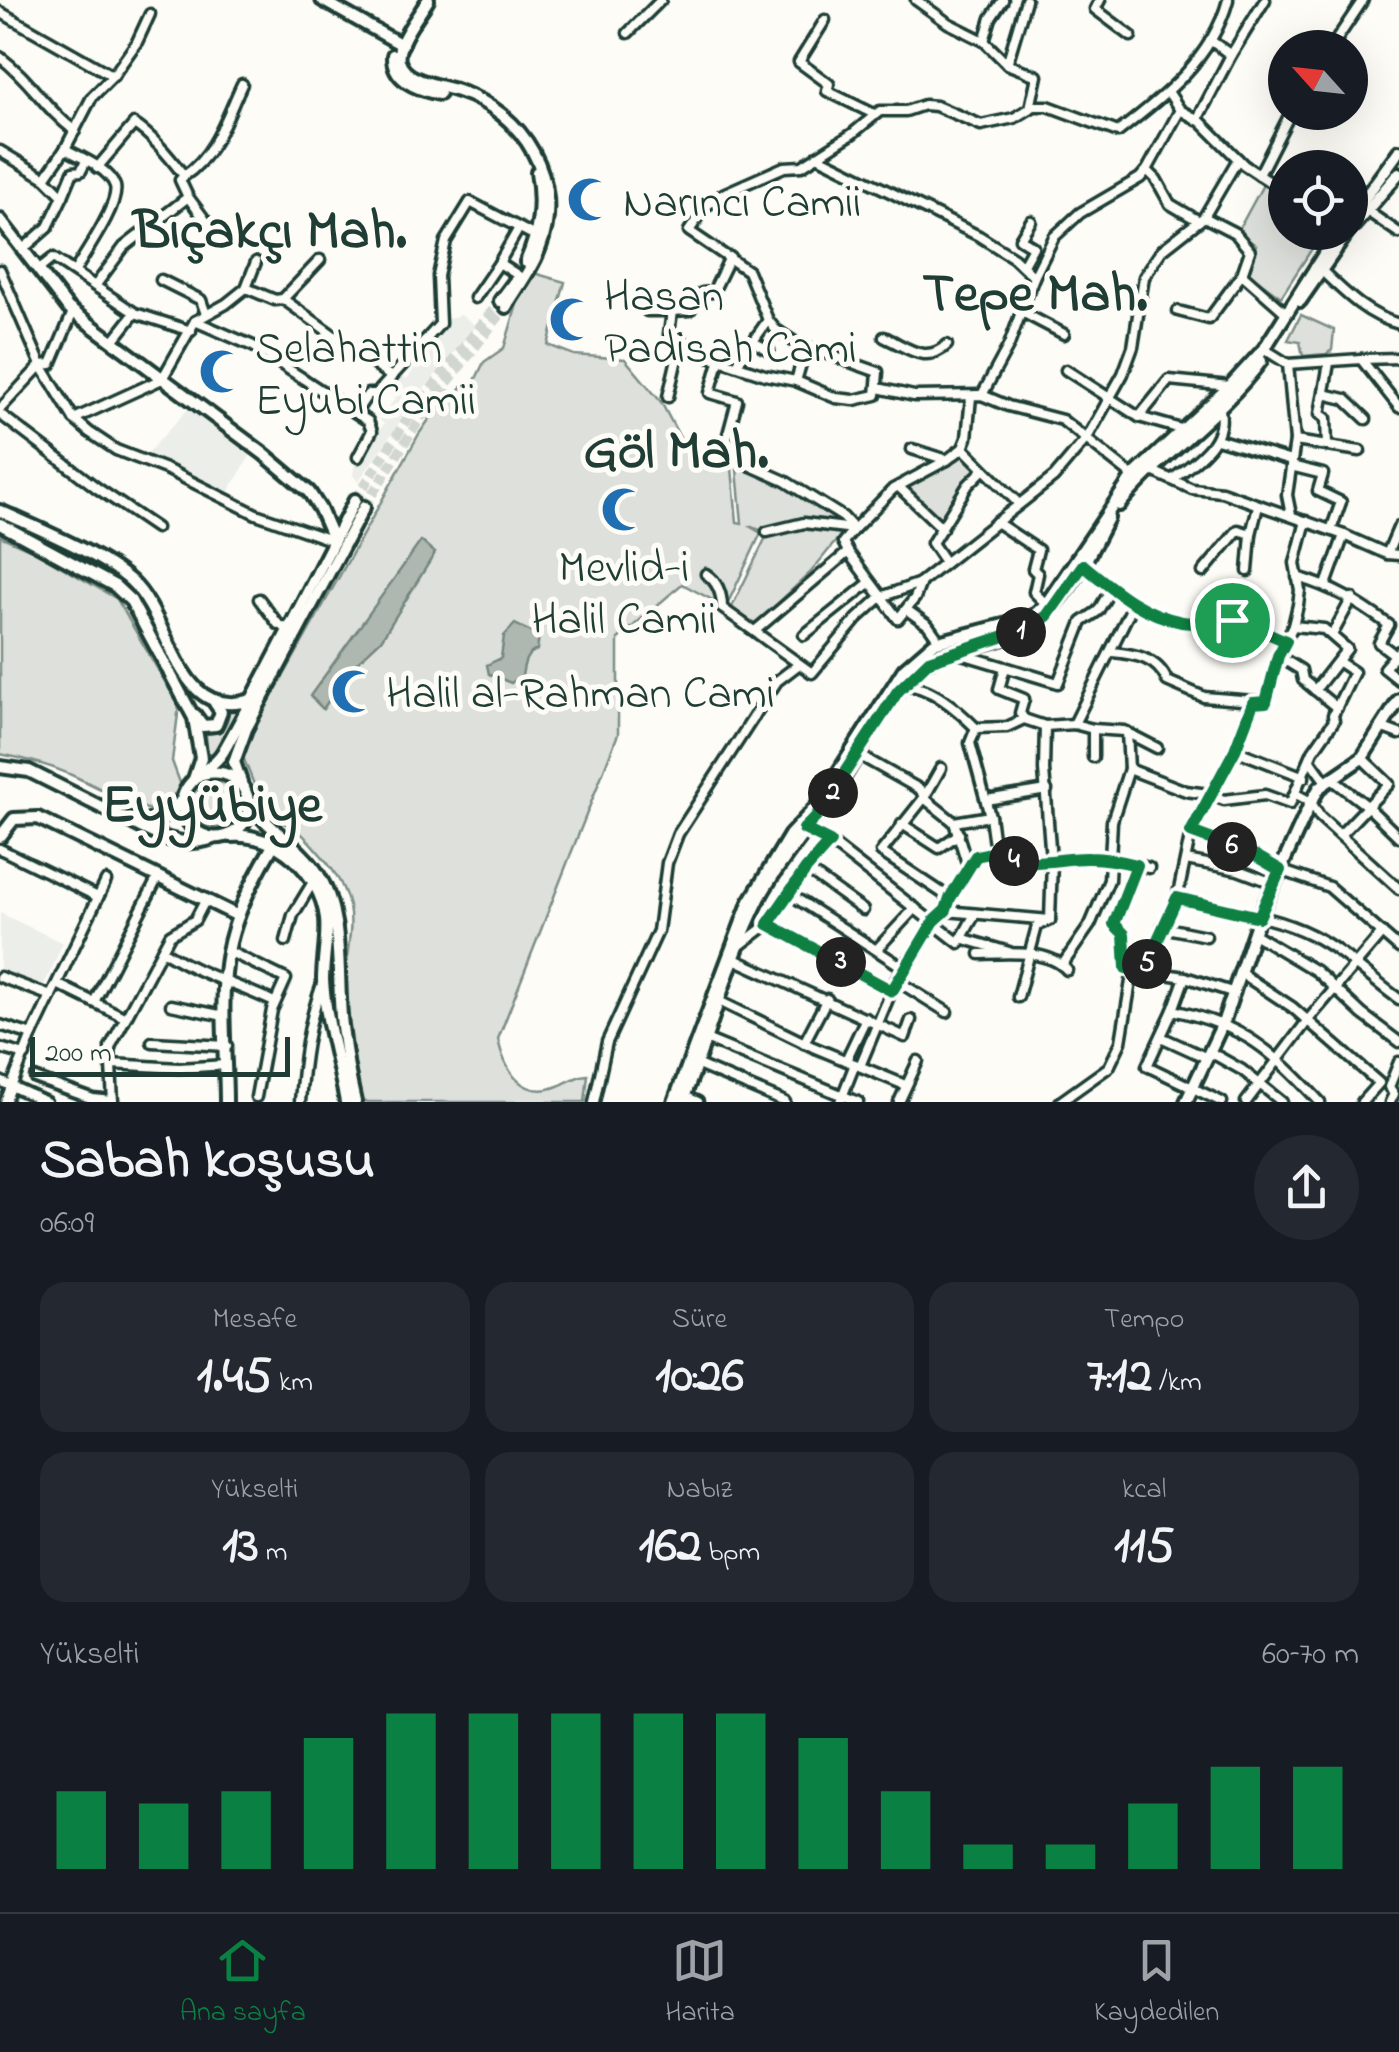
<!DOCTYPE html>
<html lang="tr">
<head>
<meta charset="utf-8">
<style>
	body { margin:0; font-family:"Indie Flower",sans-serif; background:#242831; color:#f1f3f6; height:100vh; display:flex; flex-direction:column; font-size:38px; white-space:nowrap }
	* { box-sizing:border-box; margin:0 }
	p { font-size:32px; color:#9ea1a6 }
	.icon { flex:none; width:55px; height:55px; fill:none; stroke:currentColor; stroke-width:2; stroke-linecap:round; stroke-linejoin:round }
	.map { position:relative; height:1102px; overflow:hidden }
	.panel { display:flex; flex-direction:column; background:#171b24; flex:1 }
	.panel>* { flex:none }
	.needle { width:65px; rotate:297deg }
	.buttons { position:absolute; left:1268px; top:30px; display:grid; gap:20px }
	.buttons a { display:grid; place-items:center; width:100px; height:100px; border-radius:50%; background:#171b24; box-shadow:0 10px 40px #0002; font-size:50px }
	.scale { position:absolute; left:30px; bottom:25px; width:260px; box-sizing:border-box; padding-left:10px; border:5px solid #1f3d34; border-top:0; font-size:28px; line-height:35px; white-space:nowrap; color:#1f3d34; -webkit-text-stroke:8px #fdfcf7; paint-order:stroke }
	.pin { position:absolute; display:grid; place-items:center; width:85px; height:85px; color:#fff; margin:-42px; border:5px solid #fff; border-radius:50%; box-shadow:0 2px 10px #0007 }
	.km { position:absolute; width:50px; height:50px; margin:-25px; border-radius:50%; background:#222; color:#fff; font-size:28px; line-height:50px; text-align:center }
	.round { display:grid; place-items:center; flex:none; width:105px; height:105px; border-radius:52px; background:#242831 }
	.overview { display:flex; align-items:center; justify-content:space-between; height:170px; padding:0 40px }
	h1 { font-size:55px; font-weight:700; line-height:75px }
	.figures { display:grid; grid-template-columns:repeat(3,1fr); gap:15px; height:170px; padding:10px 40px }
	.figures div { display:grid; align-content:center; border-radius:25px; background:#242831; text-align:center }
	.figures b { font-size:50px; font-weight:700 }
	.figures small { font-size:28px; font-weight:400 }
	.figures p { font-size:28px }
	.chart { height:280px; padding:20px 40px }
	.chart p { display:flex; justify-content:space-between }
	.chart svg { width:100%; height:180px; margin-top:10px; stroke:#0b8043; stroke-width:6 }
	.tabs { display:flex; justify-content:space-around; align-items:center; height:140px; border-top:2px solid #363941; background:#171b24; font-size:28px; color:#9ea1a6 }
	.tabs a { display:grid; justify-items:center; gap:5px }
	.tabs .selected { color:#0b8043 }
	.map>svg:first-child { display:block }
	.built { fill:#eceee9 }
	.green { fill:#dde0db; stroke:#7e8e88; stroke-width:2.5 }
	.water { fill:#aeb8b1; stroke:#75877f; stroke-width:2.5 }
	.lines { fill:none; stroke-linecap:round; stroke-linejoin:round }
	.secondary-tunnel { stroke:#d1d6d0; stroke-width:10; stroke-dasharray:10 5; stroke-linecap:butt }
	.street-casing { stroke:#1f3d34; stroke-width:15 }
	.secondary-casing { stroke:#1f3d34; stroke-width:18 }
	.street { stroke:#fdfcf7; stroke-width:8 }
	.secondary { stroke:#fdfcf7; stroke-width:10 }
	.route-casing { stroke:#fff; stroke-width:20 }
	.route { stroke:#0b8043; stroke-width:12 }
	.labels { text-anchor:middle; stroke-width:10; stroke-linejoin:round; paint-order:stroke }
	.poi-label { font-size:45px; fill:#1f3d34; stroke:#fdfcf7; text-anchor:start }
	.district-label { font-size:55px; font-weight:bold; fill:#1f3d34; stroke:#fdfcf7 }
</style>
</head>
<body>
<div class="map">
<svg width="1399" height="1102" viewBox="0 0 1399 1102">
	<rect width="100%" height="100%" fill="#fdfcf7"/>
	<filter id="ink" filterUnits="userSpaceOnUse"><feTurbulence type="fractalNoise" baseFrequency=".01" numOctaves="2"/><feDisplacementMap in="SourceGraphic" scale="20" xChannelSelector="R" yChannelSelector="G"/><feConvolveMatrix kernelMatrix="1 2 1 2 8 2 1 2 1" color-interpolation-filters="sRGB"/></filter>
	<g filter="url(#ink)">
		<g class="built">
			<path d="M461,315L476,326L418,396L358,482L353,475L354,467L384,424L379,419L395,399L390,394L402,376L407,379L433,343L432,331L440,321Z"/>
			<path d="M188,409L252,453L225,497L145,456Z"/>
			<path d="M0,913L63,943L41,992L0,977Z"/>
		</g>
		<g class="green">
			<path d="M1264,183L1285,197V232L1322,233L1281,297L1244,270L1256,245L1240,235L1239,229Z"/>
			<path d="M527,271L565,282L548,345L574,355L625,359L661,402L686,449L732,468L737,522L742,523L737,470L761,473L840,519L844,531L811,572L756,624L731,609L768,533L749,526L761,533L726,607L682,584L618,639V734L498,1039C505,1072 523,1100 558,1086C569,1082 577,1075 588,1075L585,1102H362C358,1069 346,1036 345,1003C341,938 371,915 322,856C299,830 300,828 267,817L241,752L419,434L449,391L458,393L464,383L472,387L484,362L504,348Z"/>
			<path d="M1301,315L1334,330L1332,350L1326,354L1303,356L1300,342L1288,340Z"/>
			<path d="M963,454L978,470L941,525L903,489Z"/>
			<path d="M0,536L34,551L117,599L179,706L172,761L182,788L153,811C126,803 104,790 78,778C53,766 27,759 0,754Z"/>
			<path d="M241,709L215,754L207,753L206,734C221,734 228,725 229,711Z"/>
			<circle cx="217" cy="805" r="23"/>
		</g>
		<g class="water">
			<path d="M421,541L435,553L381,640L350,669L323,709L310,696Z"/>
			<path d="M515,624L539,636L537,650C525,654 524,664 522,676L511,683L489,674L487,665L501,658L504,636Z"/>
		</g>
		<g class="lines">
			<g class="secondary-tunnel">
				<path d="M355,500L406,421L500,301"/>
				<path d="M364,507L423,414L506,307"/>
			</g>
			<defs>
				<g id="street">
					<path d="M916,0L948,23L984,41L1007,64L1037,76L1030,108"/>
					<path d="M1100,0L1095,9L1131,36"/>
					<path d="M0,12L113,76"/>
					<path d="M825,20L799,62L829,84L827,91L874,114"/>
					<path d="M628,33L661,0"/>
					<path d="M1210,40L1231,55"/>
					<path d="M984,41L991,18L1003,0"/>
					<path d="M1331,48L1363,0"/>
					<path d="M0,57C32,81 43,107 75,131"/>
					<path d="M1007,64L1026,0"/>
					<path d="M1180,110L1200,121L1244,165L1285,192"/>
					<path d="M1197,120L1231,55L1265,0"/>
					<path d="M65,149C80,157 109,168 115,186C120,204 85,253 75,271"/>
					<path d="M0,151L45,178L63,196L48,227L23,249"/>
					<path d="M817,156L979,236L1014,258L1034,277"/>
					<path d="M1147,170L1156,179L1170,204L1199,221"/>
					<path d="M1259,175L1291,112"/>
					<path d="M184,176C215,156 227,116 242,84"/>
					<path d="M45,178L65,149L92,97L113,76L137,42L150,14"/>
					<path d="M63,196L73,172L81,171L86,161"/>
					<path d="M188,197L208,224"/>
					<path d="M1367,211L1399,233"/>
					<path d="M1204,217L1235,233L1250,251L1242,274L1285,312"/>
					<path d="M499,263L519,228"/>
					<path d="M1023,265L1033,247L1020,239L1031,221"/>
					<path d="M0,270L41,365L74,419L89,432L116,450L168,470L256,514L334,541"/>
					<path d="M38,270L53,258L135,313L191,331"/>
					<path d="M1321,270C1344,292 1366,315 1399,324"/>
					<path d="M161,280L201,300L206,314"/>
					<path d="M95,286L124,247L188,197L180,180L184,176C170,157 154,137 134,124L97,168"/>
					<path d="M246,288L256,262"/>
					<path d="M475,298L499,263L519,276"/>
					<path d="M283,299L320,260"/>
					<path d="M647,311H672L669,334L682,339L678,346L765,375L796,381L836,398L854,400L876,395L878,372L796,343L775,329L768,320L748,271L689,231L706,206L725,193L784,167L802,166L852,134L880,111H906L924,105L936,106L981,125L1014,118L1034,106H1048L1118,132C1165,96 1212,59 1228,0"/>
					<path d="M672,311L690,310L702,293L713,292L730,257"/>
					<path d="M1178,311L1209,319L1242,274"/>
					<path d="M1022,312L1064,334"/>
					<path d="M195,321L226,304L246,288L275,300L283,299L390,376"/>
					<path d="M884,337C907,347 925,365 947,345"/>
					<path d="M113,341L135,313"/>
					<path d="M753,342L769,350"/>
					<path d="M1264,349L1288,364L1295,441L1287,495L1291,515"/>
					<path d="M720,358L710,393L737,401L727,438L740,461L785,481L843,517L854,529L843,542L848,552L756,630"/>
					<path d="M1361,359L1399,358"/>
					<path d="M737,364L768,320"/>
					<path d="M1288,364L1361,359L1399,407"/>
					<path d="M1066,370L1139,417L1181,429"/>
					<path d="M796,381L806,347"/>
					<path d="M878,388L914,396L982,395L1008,406L1062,420L1133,476"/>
					<path d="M1324,394L1345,399L1366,419"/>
					<path d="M982,395L1009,345L1034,277L1054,237L1080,213L1140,178L1147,170L1180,110L1169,93"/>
					<path d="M668,397L680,346"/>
					<path d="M0,409L41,365L51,364L73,312"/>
					<path d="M356,412L368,394H376L440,324L438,276L446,241L470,202L537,237"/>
					<path d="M0,414L97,488L156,528"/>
					<path d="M1139,417L1169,380L1230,386"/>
					<path d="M74,419L162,379L195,321L253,346L368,421L372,431L358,457"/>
					<path d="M1217,439L1291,461"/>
					<path d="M1295,441L1360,451"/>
					<path d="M1327,446L1326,418L1320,414L1329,363"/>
					<path d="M963,448L1018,503"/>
					<path d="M912,449L947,460"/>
					<path d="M1291,466L1323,474L1318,491L1341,502L1331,530"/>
					<path d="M1150,470L1192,489L1222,492L1344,535L1387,554L1399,555"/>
					<path d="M1173,479C1197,460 1229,440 1219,406"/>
					<path d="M899,487L942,528"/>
					<path d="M996,522L1038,550L1033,569L1038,574L1034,592L1046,604"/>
					<path d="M767,532L804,523L854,529L893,489L947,460L963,448L967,438L971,397"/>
					<path d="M848,552L898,619L915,598L921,582L1054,477L1087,438L1123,374L1133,347L1144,277L1162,250L1204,217L1238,159"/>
					<path d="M1387,554L1399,526"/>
					<path d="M945,562L932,543L968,485L983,470"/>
					<path d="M1083,565C1115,590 1141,614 1182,622C1199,625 1219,618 1235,621C1252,624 1270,635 1286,641"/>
					<path d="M1248,571L1251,534L1258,506"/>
					<path d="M1203,572L1238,530L1251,534"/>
					<path d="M706,574C718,582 722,594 722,608L812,673L857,619L881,597L920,583"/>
					<path d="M1297,577C1333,587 1359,603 1389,625L1379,643L1395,655"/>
					<path d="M1326,585L1344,535"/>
					<path d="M259,599L278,624L290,630"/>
					<path d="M907,610L928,625L940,642"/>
					<path d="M1293,626L1324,629L1347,649L1315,690"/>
					<path d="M804,635L869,583"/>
					<path d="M1332,635L1352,598"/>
					<path d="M1399,651L1384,668L1399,680"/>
					<path d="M955,652L1058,683L1082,622L1098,611L1111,589"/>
					<path d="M1112,652C1135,654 1158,658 1167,681L1204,697L1266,702L1278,656L1293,626L1298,605L1300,590L1295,563L1306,521"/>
					<path d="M1278,656L1301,670L1303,680L1337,708"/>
					<path d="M1005,668L999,689L1024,699L1020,713L1024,719L1045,726L1074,724L1093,729L1124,731L1157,748"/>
					<path d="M903,685C930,685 957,709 976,728L970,743L990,816L995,852"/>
					<path d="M1074,724L1133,605"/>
					<path d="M1045,726L1044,770L1051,860"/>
					<path d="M976,728L1007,727L1024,719"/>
					<path d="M1383,728L1399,734"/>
					<path d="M1093,729V757"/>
					<path d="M1235,750L1304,777"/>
					<path d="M859,755L921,790L924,798L954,822L968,866"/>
					<path d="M1310,760L1326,782"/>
					<path d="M941,768L924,798L881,852L950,898"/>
					<path d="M1129,769L1186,791L1208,794L1224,800L1265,795L1290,804L1313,751L1334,721L1333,715L1354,672L1339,662"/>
					<path d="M1332,779L1367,806L1399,837"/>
					<path d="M1296,794L1311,802L1320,817L1399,889"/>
					<path d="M986,800L1047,790"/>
					<path d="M954,822L990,816"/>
					<path d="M902,824L939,848L959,834"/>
					<path d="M804,829L830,842L959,943L975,914"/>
					<path d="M1191,832L1256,856L1280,870L1329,887L1399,948"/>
					<path d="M1340,835L1389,784L1362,758"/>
					<path d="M0,849L98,897"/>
					<path d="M1186,860L1238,870L1273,883"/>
					<path d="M1137,865L1114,924L1124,934L1126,968L1185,977L1235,993"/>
					<path d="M806,869L863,910"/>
					<path d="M788,893L904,968"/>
					<path d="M1177,899C1222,910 1270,914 1312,935C1344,951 1370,979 1399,999"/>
					<path d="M946,911L1050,920"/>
					<path d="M1050,920L1052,860"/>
					<path d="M768,924L892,991"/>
					<path d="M1162,927L1206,936"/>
					<path d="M1254,934L1316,971L1362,1014L1399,1042"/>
					<path d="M961,938L1009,952"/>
					<path d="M286,941L293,915L313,882"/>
					<path d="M739,946L768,924L806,869L830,842"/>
					<path d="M877,949L915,908"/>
					<path d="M162,950C198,974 236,984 274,1002"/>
					<path d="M228,951L286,979L272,1010L256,1097"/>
					<path d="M980,954C1006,953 1049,949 1067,970"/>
					<path d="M734,959L905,1037L911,1020"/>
					<path d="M1063,964L1090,925L1109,880L1112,821L1129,769L1127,732"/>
					<path d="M1144,970L1177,899L1191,832L1235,750L1253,703"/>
					<path d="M1242,974L1292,1007L1379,1083L1362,1102"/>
					<path d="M0,977L51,996"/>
					<path d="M1185,977L1173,1010C1245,1026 1270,1049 1320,1102"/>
					<path d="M896,980L947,1012"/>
					<path d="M57,984L124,1017"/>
					<path d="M1018,997L1037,926L1046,922"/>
					<path d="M94,1002L157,879"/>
					<path d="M721,1002L813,1047L905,1085"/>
					<path d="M171,1005L224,1016"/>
					<path d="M1173,1010L1147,1066L1222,1102"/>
					<path d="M0,1025L32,1035"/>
					<path d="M1161,1037L1207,1058"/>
					<path d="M708,1040L858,1102"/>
					<path d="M152,1042L227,1046"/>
					<path d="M804,1043L827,999"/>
					<path d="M0,1048L25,1055"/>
					<path d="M1210,1052L1242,1070L1282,1102"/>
					<path d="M846,1060L866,1018"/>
					<path d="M111,1064L179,1068L226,1065"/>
					<path d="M698,1065L785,1102"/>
					<path d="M860,1066L896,980L934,921L946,911L950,898L976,856L995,852C1022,873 1077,854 1111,859C1124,861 1136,865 1149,868"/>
					<path d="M35,1078L93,1099L113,1101"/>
					<path d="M0,1081L46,1102"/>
					<path d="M684,1096L698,1102"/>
					<path d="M5,1102L32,1035L106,881"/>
					<path d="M113,1102L110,1047L170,935L195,920L206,899"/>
					<path d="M300,1102C303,1061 308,1023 322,984"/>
					<path d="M594,1102L607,1042L658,931L667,863L678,834L777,681L798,665"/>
					<path d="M840,1102L855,1064"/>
					<path d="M899,1102L918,1061"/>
					<path d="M1060,1102L1109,1067L1121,1042L1133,969"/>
					<path d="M1246,1102L1308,1020L1382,933"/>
					<path d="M1390,1102L1394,1094L1389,1087L1399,1062"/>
				</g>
				<g id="secondary">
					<path d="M322,0L402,45"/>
					<path d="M428,0C419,15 395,44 399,61C405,83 441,85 458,91C524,112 565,181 540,247C533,268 517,288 506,307"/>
					<path d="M393,55C392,80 417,89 439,94"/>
					<path d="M1350,218L1399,151"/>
					<path d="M0,220L68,308L264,454L309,492L320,509L334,541"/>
					<path d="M1350,230L1399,173"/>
					<path d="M526,262C539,232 543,205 537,172"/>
					<path d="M500,301L515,281"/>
					<path d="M1300,301L1348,232"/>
					<path d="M1119,505C1162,453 1221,415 1261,361"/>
					<path d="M0,511C39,529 99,553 131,581C173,620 176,723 251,700"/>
					<path d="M0,524L115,586L131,601L194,718L201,758L194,779"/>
					<path d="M195,715L203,726L216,725L221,712L215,703"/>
					<path d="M0,767L29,771L125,819"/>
					<path d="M203,774C250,762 266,824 225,836C201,843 178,821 183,797C188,777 213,769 223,752C270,669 311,584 355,500"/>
					<path d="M241,782L234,762L246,729L364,507"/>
					<path d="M838,786C863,749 883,702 915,672C939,649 977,648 1007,637C1061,618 1083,565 1108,518"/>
					<path d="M183,798C168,820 149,824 125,819C155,834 179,850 213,838"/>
					<path d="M249,802C268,830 300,846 318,874C345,916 336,978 342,1026C345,1051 349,1077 355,1102"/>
					<path d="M230,836C277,832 320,872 326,918C328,939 323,959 323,980C325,1018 339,1064 346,1102"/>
					<path d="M0,837L14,819L38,818L238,916"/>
					<path d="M226,1102C226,1053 219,1001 228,952C235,914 254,877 274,844"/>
					<path d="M674,1102L749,903L790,835L816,807L904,669L934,643L1031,618L1046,604L1133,476L1230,386L1264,349L1338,232"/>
					<path d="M682,1102C710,1035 727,962 760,897C777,865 802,837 822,808"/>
					<path d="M1186,1102L1223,1023L1259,917L1311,802L1320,787L1362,758L1399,700"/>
				</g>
			</defs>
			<use href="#street" class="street-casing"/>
			<use href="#secondary" class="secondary-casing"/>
			<use href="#street" class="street"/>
			<use href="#secondary" class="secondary"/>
		</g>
	</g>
	<g class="lines" filter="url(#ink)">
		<defs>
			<path id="route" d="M1083,565C1114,590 1141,614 1182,622C1199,625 1219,618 1235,621C1252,624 1270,635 1286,641L1278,656L1266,702L1253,703L1235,750L1191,832L1256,856L1280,870L1259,917L1177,898L1144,970L1126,968L1124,934L1114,924L1137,865C1121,861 1106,858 1089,858C1060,857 1020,871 995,852L976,856L950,898L946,910L934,921L892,991L768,924L806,869L830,842L804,829L815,818L898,691L929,661L1029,628L1047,616Z"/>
		</defs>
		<use href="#route" class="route-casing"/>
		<use href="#route" class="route"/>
	</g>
	<defs>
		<symbol id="mosque-bare" viewBox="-9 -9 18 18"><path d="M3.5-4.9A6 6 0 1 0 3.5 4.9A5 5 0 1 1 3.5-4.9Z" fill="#1f6fb2" stroke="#fdfcf7" stroke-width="2.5" paint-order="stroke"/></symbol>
	</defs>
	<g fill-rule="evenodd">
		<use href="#mosque-bare" x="558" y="168" width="63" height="63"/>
		<use href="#mosque-bare" x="540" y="288" width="63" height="63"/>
		<use href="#mosque-bare" x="190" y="340" width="63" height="63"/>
		<use href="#mosque-bare" x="592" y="478" width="63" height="63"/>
		<use href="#mosque-bare" x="322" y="660" width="63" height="63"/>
	</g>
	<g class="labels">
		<g class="poi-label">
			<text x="623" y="216">Narıncı Camii</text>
			<text x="604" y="310">Hasan<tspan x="604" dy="52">Padisah Cami</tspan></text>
			<text x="255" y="362">Selahattin<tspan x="255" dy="52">Eyubi Camii</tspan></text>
			<text x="624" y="581" text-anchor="middle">Mevlid-i<tspan x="624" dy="52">Halil Camii</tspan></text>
			<text x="386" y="707">Halil al-Rahman Cami</text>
		</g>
		<g class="district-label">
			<text x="270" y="247">Bıçakçı Mah.</text>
			<text x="1035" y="310">Tepe Mah.</text>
			<text x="676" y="467">Göl Mah.</text>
			<text x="212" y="821">Eyyübiye</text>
		</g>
	</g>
</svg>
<div class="buttons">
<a><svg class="needle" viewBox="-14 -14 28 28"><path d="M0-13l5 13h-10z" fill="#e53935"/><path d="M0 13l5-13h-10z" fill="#9ea1a6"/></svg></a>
<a><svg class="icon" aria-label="locate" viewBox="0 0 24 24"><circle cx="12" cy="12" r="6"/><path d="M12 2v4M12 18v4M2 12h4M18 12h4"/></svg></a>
</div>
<div class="scale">200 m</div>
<div class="pin" style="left:1232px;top:620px;background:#1e9e55"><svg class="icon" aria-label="arrive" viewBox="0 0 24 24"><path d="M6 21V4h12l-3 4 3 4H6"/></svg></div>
<b class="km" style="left:1021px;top:632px">1</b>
<b class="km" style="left:833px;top:793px">2</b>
<b class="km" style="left:841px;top:962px">3</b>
<b class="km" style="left:1014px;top:861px">4</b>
<b class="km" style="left:1147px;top:964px">5</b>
<b class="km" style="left:1232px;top:847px">6</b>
</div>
<section class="panel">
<div class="overview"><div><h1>Sabah koşusu</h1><p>06:09</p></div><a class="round"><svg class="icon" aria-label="share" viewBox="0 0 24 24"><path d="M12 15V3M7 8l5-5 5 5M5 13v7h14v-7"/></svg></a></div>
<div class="figures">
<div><p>Mesafe</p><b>1.45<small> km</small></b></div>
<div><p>Süre</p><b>10:26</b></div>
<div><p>Tempo</p><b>7:12<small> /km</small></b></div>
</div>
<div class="figures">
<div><p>Yükselti</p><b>13<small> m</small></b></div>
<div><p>Nabız</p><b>162<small> bpm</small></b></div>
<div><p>kcal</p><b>115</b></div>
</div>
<div class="chart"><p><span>Yükselti</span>60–70 m</p>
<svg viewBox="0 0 160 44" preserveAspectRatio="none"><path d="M5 44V25M15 44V28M25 44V25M35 44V12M45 44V6M55 44V6M65 44V6M75 44V6M85 44V6M95 44V12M105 44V25M115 44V38M125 44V38M135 44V28M145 44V19M155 44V19"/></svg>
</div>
</section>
<nav class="tabs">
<a class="selected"><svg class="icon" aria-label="home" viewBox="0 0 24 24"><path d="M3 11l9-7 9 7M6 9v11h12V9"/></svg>Ana sayfa</a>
<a><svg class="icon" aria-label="map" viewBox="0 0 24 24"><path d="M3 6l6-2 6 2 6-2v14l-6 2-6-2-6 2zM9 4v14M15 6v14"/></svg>Harita</a>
<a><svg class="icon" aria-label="saved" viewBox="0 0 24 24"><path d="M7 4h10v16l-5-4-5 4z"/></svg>Kaydedilen</a>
</nav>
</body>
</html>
